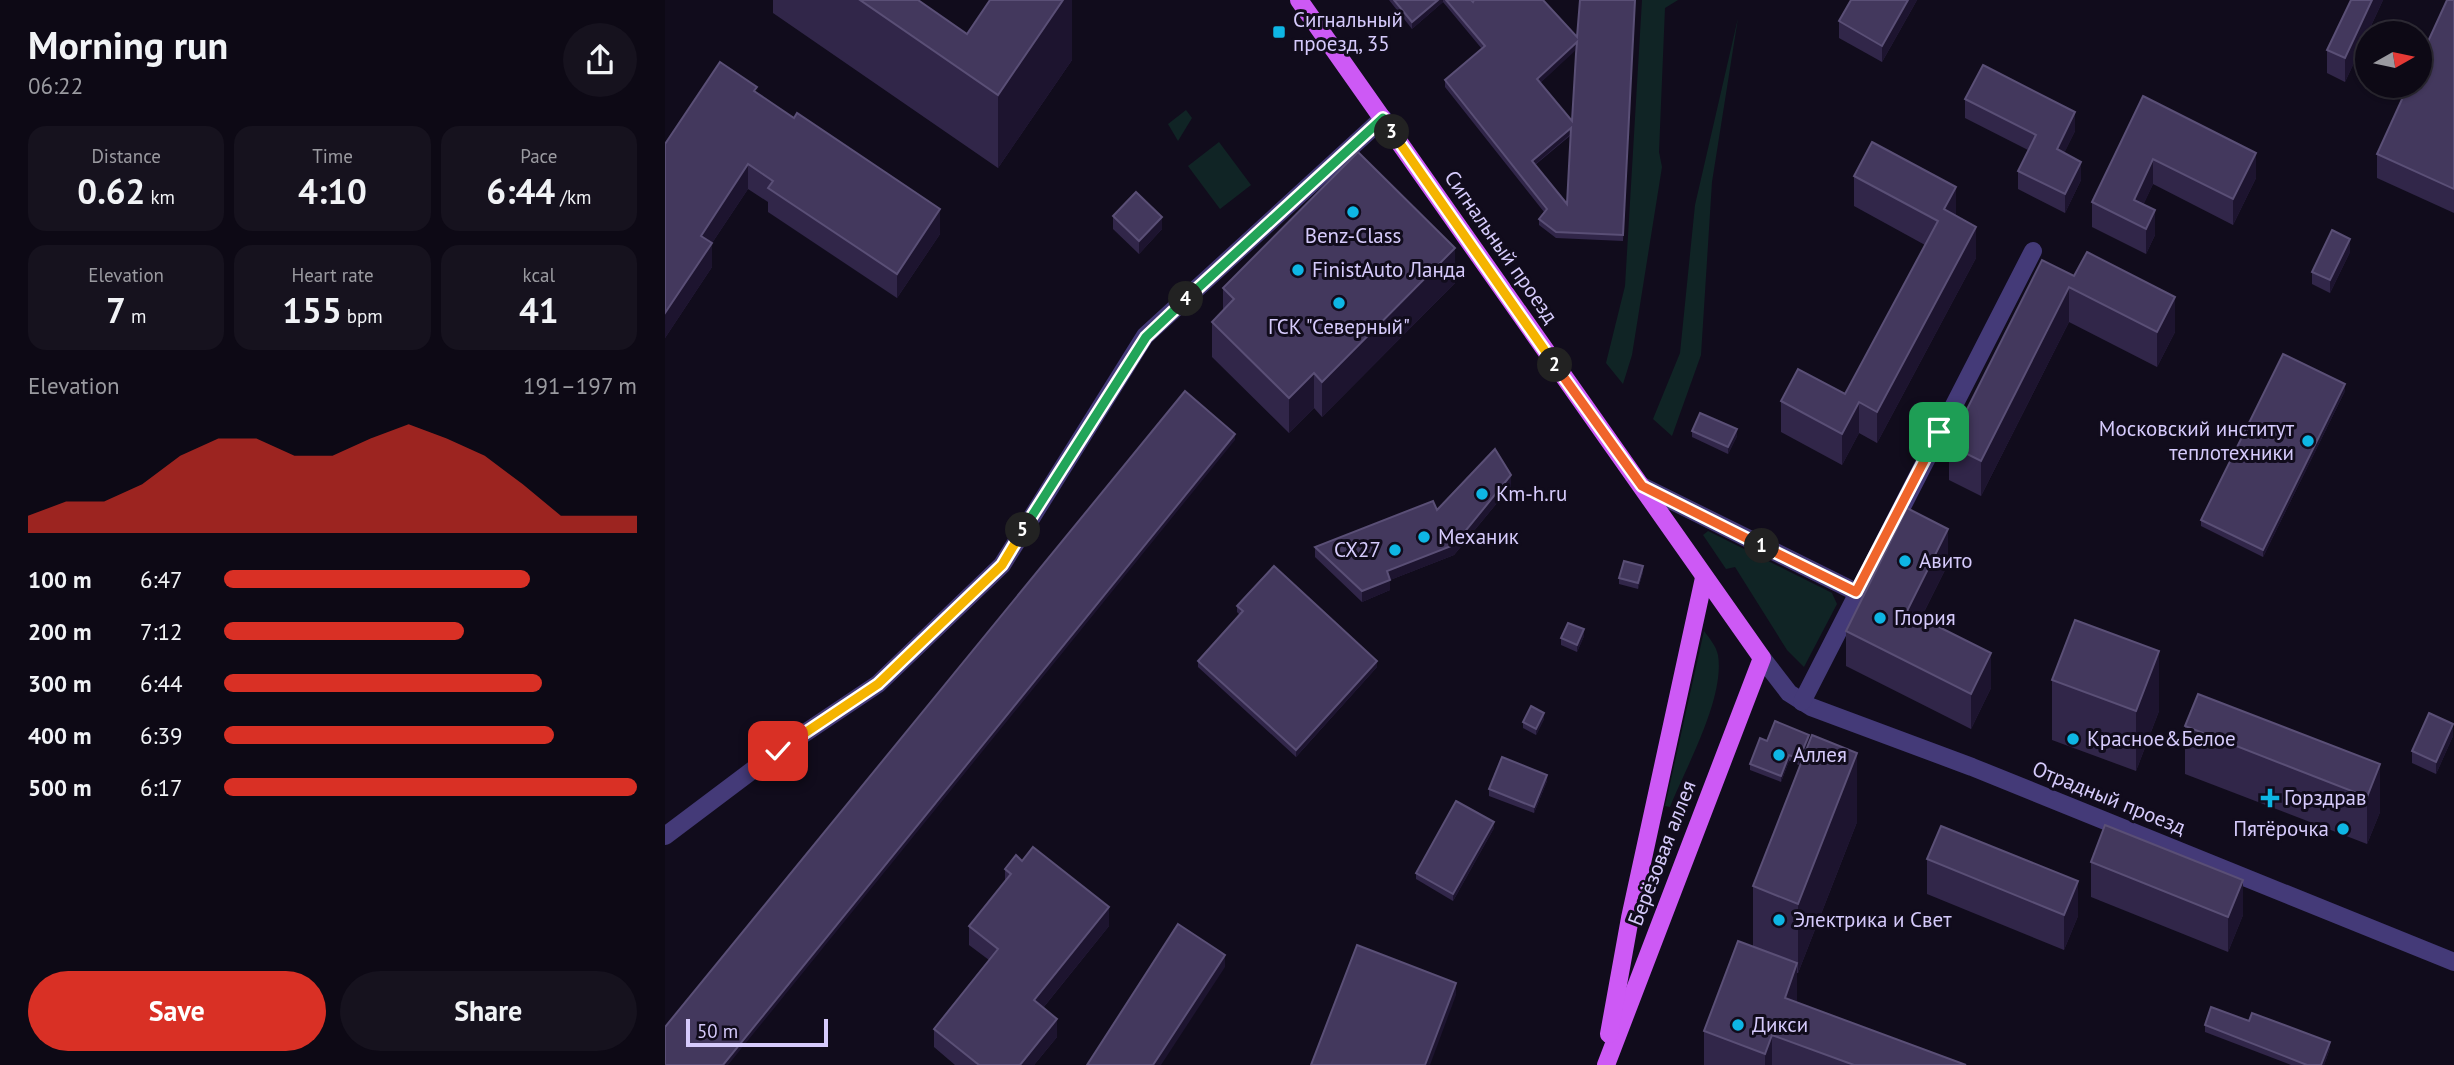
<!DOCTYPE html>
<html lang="en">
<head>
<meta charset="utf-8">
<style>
	body { margin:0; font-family:"PT Sans",sans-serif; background:#16121e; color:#f1f3f6; height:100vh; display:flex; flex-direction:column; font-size:26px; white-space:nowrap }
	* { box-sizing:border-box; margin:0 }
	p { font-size:23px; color:#9a9aa0 }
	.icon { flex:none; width:38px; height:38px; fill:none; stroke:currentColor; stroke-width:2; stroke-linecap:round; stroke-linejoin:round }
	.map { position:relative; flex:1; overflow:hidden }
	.sheet { display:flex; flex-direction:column; background:#0d0915; width:665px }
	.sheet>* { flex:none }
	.needle { width:46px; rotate:81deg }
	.buttons { position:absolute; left:1690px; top:21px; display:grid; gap:14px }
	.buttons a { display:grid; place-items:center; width:77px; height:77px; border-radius:50%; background:#0d0915; box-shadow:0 2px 5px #0004,0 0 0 2px #2d2a34; font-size:35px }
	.scale { position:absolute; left:21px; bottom:18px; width:142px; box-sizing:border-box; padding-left:7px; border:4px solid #d6cbfc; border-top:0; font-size:19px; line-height:24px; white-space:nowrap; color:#d6cbfc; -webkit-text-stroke:5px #110c1c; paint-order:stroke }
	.pin { position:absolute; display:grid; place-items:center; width:60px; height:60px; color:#fff; margin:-30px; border-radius:14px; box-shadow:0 4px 10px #0006 }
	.km { position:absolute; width:35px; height:35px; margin:-18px; border-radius:50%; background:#222; color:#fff; font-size:19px; line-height:35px; text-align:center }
	.round { display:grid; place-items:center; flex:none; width:74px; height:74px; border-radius:37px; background:#16121e }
	.overview { display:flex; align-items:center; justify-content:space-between; height:119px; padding:0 28px }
	h1 { font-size:38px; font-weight:700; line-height:52px }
	.metrics { display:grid; grid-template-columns:repeat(3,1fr); gap:10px; height:119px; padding:7px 28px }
	.metrics div { display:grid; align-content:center; border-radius:18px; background:#16121e; text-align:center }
	.metrics b { font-size:35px; font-weight:700 }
	.metrics small { font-size:19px; font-weight:400 }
	.metrics p { font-size:19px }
	.chart { height:196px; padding:14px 28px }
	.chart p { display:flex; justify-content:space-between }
	.chart svg { width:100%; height:126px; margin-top:7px; fill:#d93025; opacity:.7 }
	.action { display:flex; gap:14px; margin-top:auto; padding:14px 28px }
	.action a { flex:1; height:80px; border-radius:42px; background:#d93025; color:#fff; font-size:28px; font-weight:700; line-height:80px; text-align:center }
	.action a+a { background:#16121e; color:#f1f3f6 }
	ul { padding:0 28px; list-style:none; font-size:23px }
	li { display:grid; grid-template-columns:112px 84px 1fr; align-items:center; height:52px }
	li i { height:18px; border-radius:9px; background:#d93025 }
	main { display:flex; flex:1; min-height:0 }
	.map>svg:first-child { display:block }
	.green { fill:#102425 }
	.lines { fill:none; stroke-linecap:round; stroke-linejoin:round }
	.minor { stroke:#443a78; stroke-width:18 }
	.major { stroke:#cd59f5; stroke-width:18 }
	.wall { fill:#312649; fill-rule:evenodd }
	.shaded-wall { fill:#1d142f }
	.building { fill:#43385d; stroke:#5a4f76; stroke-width:2; fill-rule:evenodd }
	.split-1-casing { stroke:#fff; stroke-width:14 }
	.split-2-casing { stroke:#fff; stroke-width:14 }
	.split-3-casing { stroke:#fff; stroke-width:14 }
	.split-4-casing { stroke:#fff; stroke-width:14 }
	.split-5-casing { stroke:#fff; stroke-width:14 }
	.split-6-casing { stroke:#fff; stroke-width:14 }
	.split-1 { stroke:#f0652b; stroke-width:9 }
	.split-2 { stroke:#f0652b; stroke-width:9 }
	.split-3 { stroke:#f5b400; stroke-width:9 }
	.split-4 { stroke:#22a559; stroke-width:9 }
	.split-5 { stroke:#22a559; stroke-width:9 }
	.split-6 { stroke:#f5b400; stroke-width:9 }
	.poi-dot { fill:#0eb6e4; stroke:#110c1c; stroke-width:2.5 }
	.labels { text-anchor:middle; stroke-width:6; stroke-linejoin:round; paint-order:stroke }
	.poi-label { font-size:21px; fill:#d6cbfc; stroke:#110c1c; text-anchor:start }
	.street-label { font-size:21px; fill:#d6cbfc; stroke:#110c1c }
</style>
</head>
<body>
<main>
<section class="sheet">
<div class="overview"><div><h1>Morning run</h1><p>06:22</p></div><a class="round"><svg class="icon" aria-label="share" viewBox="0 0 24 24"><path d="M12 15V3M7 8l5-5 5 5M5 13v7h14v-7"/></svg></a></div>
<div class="metrics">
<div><p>Distance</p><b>0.62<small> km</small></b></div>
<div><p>Time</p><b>4:10</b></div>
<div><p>Pace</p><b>6:44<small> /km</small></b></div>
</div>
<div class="metrics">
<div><p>Elevation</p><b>7<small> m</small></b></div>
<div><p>Heart rate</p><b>155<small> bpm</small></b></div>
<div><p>kcal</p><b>41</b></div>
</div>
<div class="chart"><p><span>Elevation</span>191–197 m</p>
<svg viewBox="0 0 160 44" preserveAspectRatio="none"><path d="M0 44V38L10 33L20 33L30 27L40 17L50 11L60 11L70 17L80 17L90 11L100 6L110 11L120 17L130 27L140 38L150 38L160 38V44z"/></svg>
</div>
<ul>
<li><b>100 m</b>6:47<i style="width:74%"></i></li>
<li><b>200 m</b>7:12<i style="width:58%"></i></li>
<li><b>300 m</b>6:44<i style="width:77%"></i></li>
<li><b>400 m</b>6:39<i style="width:80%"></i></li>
<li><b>500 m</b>6:17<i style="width:100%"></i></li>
</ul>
<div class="action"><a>Save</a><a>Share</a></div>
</section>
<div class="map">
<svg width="1789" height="1065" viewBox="0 0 1789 1065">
	<rect width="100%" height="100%" fill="#110c1c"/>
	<g class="green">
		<path d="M977,0H1013L1000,8L994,152L997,167L967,355L958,384L941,363L960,286Z"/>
		<path d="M1073,18L1047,182L1036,355L1007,436L988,419L1015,353L1030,205Z"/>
		<path d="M521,110L527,118L513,141L503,124Z"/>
		<path d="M554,142L586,185L555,209L523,166Z"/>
		<path d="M1043,531L1167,593L1172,604L1139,667L1122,650L1070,567L1061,569L1038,535Z"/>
		<path d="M1039,631C1045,639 1051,646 1053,655C1060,698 1021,767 1005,807L1000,806Z"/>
	</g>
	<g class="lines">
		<g class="minor">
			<path d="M977,486L1191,592"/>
			<path d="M1097,658L1124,693L1146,707L1307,767L1789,962"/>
			<path d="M1137,702L1368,251"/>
			<path d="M0,836L113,751L213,684L337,565L480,336L718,118"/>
		</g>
		<g class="major">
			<path d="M634,0L1097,658L941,1065"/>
			<path d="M944,1034L965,918L1039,578"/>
		</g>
	</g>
	<g class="wall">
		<path d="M108,0H253L302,34L407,0V60L333,168L108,13Z"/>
		<path d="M724,0H806L808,2L912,37L970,0L958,241L891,238L874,225V219L879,212L780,87V80L817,49L778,2L747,29ZM911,49L907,121L875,83ZM906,135L902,204L870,165Z"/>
		<path d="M1186,0H1252L1217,62L1174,38V21Z"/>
		<path d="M1686,0H1718L1680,82L1662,73V50Z"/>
		<path d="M1789,0V213L1712,178V154Z"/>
		<path d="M92,93L275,234L232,298L103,212V202L83,189L47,243V267L0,338V144Z"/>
		<path d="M1478,96L1591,178L1568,225L1488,184L1478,205L1490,235L1481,254L1427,227V202Z"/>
		<path d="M1300,99L1410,131L1399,153L1416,180L1400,213L1353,189V171L1363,150L1300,118Z"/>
		<path d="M1189,176L1291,216L1311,258L1212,443L1194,433L1177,465L1116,432V401L1180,394L1260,245L1189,206Z"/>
		<path d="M448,216L497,229L474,254L448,229Z"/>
		<path d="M1685,252L1665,293L1647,284V272Z"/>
		<path d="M1377,260L1510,332L1492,367L1404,322L1316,496L1284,480V445Z"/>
		<path d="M790,283L657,417L649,408L624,433L547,357V322L558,311V288Z"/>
		<path d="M1680,391L1598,557L1536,526V520Z"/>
		<path d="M1027,431L1072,436L1063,454L1027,437Z"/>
		<path d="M846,486L789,555L725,580V590L697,602L650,557V547L772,510Z"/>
		<path d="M1283,564L1256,618L1326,688L1306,729L1181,666V631Z"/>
		<path d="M978,572L973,589L954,584V578Z"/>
		<path d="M572,606L712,667L631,757L533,667V661L575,615L572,612Z"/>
		<path d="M919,636L912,652L896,645V638Z"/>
		<path d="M1387,680L1494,711L1471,771L1387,740Z"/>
		<path d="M879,719L871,735L858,728V722Z"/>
		<path d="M1520,726L1715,764V812L1702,844L1520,774Z"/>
		<path d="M1788,736L1771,774L1747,763V751Z"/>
		<path d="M1102,741L1144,742L1134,765L1124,761L1116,782L1085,770V764Z"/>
		<path d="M882,781L869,813L824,796V789Z"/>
		<path d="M1192,822L1133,973H1132V1003L1301,1065H1039V1031L1088,946V886Z"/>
		<path d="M829,828L788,901L751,879V873Z"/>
		<path d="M1262,859L1413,916L1399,950L1262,894Z"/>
		<path d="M1426,862L1578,915L1563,952L1426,897Z"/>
		<path d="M340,869L444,926L378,1008L392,1037L369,1065H290L269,1047V1029L324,960L304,945V926L340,882Z"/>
		<path d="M1540,1025L1665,1048L1659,1065H1626L1540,1032Z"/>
	</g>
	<g class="shaded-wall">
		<path d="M398,0H407V60L333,168V95Z"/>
		<path d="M773,0H778V2L747,29V22Z"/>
		<path d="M1243,0H1252L1217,62V46Z"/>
		<path d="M1707,0H1718L1680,82V58Z"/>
		<path d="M912,42V49L872,86V79Z"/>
		<path d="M1410,112V131L1392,168V149Z"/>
		<path d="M906,128V134L867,167V161Z"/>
		<path d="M1591,153V178L1568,225V199Z"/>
		<path d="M1488,159V184L1470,223L1469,200Z"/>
		<path d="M1416,162V180L1400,213V194Z"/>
		<path d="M83,164V189L47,243V267L0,338V313L36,236Z"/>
		<path d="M1291,187V217L1279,209Z"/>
		<path d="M275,209V234L232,298V274Z"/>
		<path d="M1490,210V235L1481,254V229Z"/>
		<path d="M497,217V229L474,254V241Z"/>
		<path d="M1311,227V258L1212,443V412Z"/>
		<path d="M1685,239V252L1665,293V280Z"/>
		<path d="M790,248V283L657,417V382Z"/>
		<path d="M1404,287V322L1316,496V461Z"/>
		<path d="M1510,297V332L1492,367V332Z"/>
		<path d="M649,373V408L624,433V398Z"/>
		<path d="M1680,384V391L1598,557V550Z"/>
		<path d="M1194,402V433L1177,465V434Z"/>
		<path d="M1072,429V436L1063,454V447Z"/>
		<path d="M570,434V440L63,1065H58Z"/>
		<path d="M846,475V486L789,555L725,580V590L697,602V591Z"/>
		<path d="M1283,529V564L1242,646V611Z"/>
		<path d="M978,566V572L973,589V583Z"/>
		<path d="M919,629V636L912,652V645Z"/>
		<path d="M1494,651V711L1471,771V711Z"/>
		<path d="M1326,653V688L1306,729V694Z"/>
		<path d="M712,661V667L631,757V750Z"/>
		<path d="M879,713V719L871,735V729Z"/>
		<path d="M1788,724V736L1771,774V762Z"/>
		<path d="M1144,735V742L1134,765V759Z"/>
		<path d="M1192,753V822L1133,973V904Z"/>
		<path d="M1124,755V761L1116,782V776Z"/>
		<path d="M1715,764V812L1702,844V797Z"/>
		<path d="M882,775V781L869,813V807Z"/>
		<path d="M829,822V828L788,901V894Z"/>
		<path d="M1578,880V915L1563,952V917Z"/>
		<path d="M1413,881V916L1399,950V915Z"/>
		<path d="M444,907V926L369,1019V1000Z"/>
		<path d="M560,955V967L496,1065H488Z"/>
		<path d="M1132,963V1022L1120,998Z"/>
		<path d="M791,983V995L765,1065H760Z"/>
		<path d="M392,1019V1037L369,1065H355Z"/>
		<path d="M1107,1035V1065H1100V1054Z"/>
		<path d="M1665,1042V1048L1659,1065H1656Z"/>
	</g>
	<g class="building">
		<path d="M195,0H253L302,34L325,0H398L333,95Z"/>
		<path d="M729,0H773L747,22Z"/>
		<path d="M781,0H806L808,2L809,0H878L912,37L915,0H970L958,235L891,232L874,219L882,209L780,80L820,46ZM912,42L911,54L907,121L872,79ZM906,128L902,204L867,161Z"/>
		<path d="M1186,0H1243L1217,46L1174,21Z"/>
		<path d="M1686,0H1707L1680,58L1662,50Z"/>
		<path d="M1782,0H1789V189L1712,154L1743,86H1755V59Z"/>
		<path d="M55,62L92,87L89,91L129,118L132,113L275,209L232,274L103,188L108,181L83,164L36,236L47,243L0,313V144Z"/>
		<path d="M1318,65L1410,112L1392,149L1416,162L1400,194L1353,171L1371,135L1300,99Z"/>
		<path d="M1478,96L1591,153L1568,199L1488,159L1469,200L1490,210L1481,229L1427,202Z"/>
		<path d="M1207,142L1291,187L1279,209L1311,227L1212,412L1194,402L1177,434L1116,401L1133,369L1180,394L1273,221L1189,176Z"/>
		<path d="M693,152L790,248L657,382L649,373L624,398L547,322L569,299L558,288Z"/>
		<path d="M471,192L497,217L474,241L448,216Z"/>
		<path d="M1667,230L1685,239L1665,280L1647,272Z"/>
		<path d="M1422,252L1510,297L1492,332L1404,287L1316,461L1284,445L1377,260L1409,276Z"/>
		<path d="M1618,354L1680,384L1598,550L1536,520Z"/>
		<path d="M520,391L570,434L58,1065H0V1027Z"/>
		<path d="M1035,413L1072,429L1063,447L1027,431Z"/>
		<path d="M830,449L846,475L789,545L722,571L725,580L697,591L650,547L768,501L772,510Z"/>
		<path d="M1242,508L1283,529L1242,611L1326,653L1306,694L1181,631Z"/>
		<path d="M959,561L978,566L973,583L954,578Z"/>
		<path d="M609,566L712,661L631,750L533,661L578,611L572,606Z"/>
		<path d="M1410,620L1494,651L1471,711L1387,680Z"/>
		<path d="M903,623L919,629L912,645L896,638Z"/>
		<path d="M1533,694L1715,764L1702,797L1520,726Z"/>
		<path d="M866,706L879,713L871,729L858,722Z"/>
		<path d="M1764,713L1788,724L1771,762L1747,751Z"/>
		<path d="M1110,721L1144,735L1134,759L1124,755L1116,776L1085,764L1095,738L1102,741Z"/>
		<path d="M1147,735L1192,753L1133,904L1088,886Z"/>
		<path d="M837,757L882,775L869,807L824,789Z"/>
		<path d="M791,801L829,822L788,894L751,873Z"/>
		<path d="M1440,825L1578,880L1563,917L1426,862Z"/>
		<path d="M1276,826L1413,881L1399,915L1262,859Z"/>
		<path d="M368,847L444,907L369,1000L392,1019L355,1065H314L269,1029L333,949L304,926L346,874L340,869L351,855L357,861Z"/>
		<path d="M513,924L560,955L488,1065H422Z"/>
		<path d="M1073,941L1132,963L1120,998L1301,1065H1189L1107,1035L1100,1054L1039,1031Z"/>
		<path d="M692,945L791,983L760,1065H646Z"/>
		<path d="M1546,1007L1584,1021L1587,1013L1665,1042L1656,1065H1642L1540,1025Z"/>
	</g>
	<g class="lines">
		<defs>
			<path id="split-1" d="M1097,546L1191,592L1274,432"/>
			<path id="split-2" d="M890,365L977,486L1097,546"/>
			<path id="split-3" d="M727,132L890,365"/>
			<path id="split-4" d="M521,299L718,118L727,132"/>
			<path id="split-5" d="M358,530L481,337L521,299"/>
			<path id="split-6" d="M113,751L213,684L337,565L358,530"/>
		</defs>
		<use href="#split-1" class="split-1-casing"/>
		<use href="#split-2" class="split-2-casing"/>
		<use href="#split-3" class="split-3-casing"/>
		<use href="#split-4" class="split-4-casing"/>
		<use href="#split-5" class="split-5-casing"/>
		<use href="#split-6" class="split-6-casing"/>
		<use href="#split-1" class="split-1"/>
		<use href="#split-2" class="split-2"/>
		<use href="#split-3" class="split-3"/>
		<use href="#split-4" class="split-4"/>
		<use href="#split-5" class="split-5"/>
		<use href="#split-6" class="split-6"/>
	</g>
	<g class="poi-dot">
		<rect x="607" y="25" width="14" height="14" rx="3.5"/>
		<circle cx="688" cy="212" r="7"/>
		<circle cx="633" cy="270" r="7"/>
		<circle cx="674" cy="303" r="7"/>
		<circle cx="1643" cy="441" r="7"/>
		<circle cx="817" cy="494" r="7"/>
		<circle cx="759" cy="537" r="7"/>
		<circle cx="730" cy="550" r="7"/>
		<circle cx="1240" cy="561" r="7"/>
		<circle cx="1215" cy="618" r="7"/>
		<circle cx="1408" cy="739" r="7"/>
		<circle cx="1114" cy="755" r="7"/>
		<path d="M1601.5 787.5h7v7h7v7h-7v7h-7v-7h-7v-7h7z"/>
		<circle cx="1678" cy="829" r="7"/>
		<circle cx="1114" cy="920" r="7"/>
		<circle cx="1073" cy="1025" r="7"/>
	</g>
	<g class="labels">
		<g class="poi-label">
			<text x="628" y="27">Сигнальный<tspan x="628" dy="24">проезд, 35</tspan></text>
			<text x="688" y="243" text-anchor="middle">Benz-Class</text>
			<text x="647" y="277">FinistAuto Ланда</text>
			<text x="674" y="334" text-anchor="middle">ГСК "Северный"</text>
			<text x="1629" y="436" text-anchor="end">Московский институт<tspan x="1629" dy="24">теплотехники</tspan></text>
			<text x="831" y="501">Km-h.ru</text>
			<text x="773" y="544">Механик</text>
			<text x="716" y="557" text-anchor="end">CX27</text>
			<text x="1254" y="568">Авито</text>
			<text x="1229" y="625">Глория</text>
			<text x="1422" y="746">Красное&amp;Белое</text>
			<text x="1128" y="762">Аллея</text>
			<text x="1619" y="805">Горздрав</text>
			<text x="1664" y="836" text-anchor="end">Пятёрочка</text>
			<text x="1128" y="927">Электрика и Свет</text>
			<text x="1087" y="1032">Дикси</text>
		</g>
		<g class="street-label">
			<text transform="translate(836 247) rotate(55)" y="7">Сигнальный проезд</text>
			<text transform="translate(1444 798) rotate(22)" y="7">Отрадный проезд</text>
			<text transform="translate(997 853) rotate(-69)" y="7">Берёзовая аллея</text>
		</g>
	</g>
</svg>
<div class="buttons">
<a><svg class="needle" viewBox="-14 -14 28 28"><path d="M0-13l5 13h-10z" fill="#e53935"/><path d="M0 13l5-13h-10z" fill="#9a9aa0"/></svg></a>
</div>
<div class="scale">50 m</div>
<div class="pin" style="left:1274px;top:432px;background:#1e9e55"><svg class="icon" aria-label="arrive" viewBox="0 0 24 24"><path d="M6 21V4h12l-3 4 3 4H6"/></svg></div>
<div class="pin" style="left:113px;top:751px;background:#d93025"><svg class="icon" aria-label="check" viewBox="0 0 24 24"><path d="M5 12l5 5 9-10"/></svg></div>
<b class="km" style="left:1097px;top:546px">1</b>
<b class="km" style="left:890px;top:365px">2</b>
<b class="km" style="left:727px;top:132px">3</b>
<b class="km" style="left:521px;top:299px">4</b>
<b class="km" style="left:358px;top:530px">5</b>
</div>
</main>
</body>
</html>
